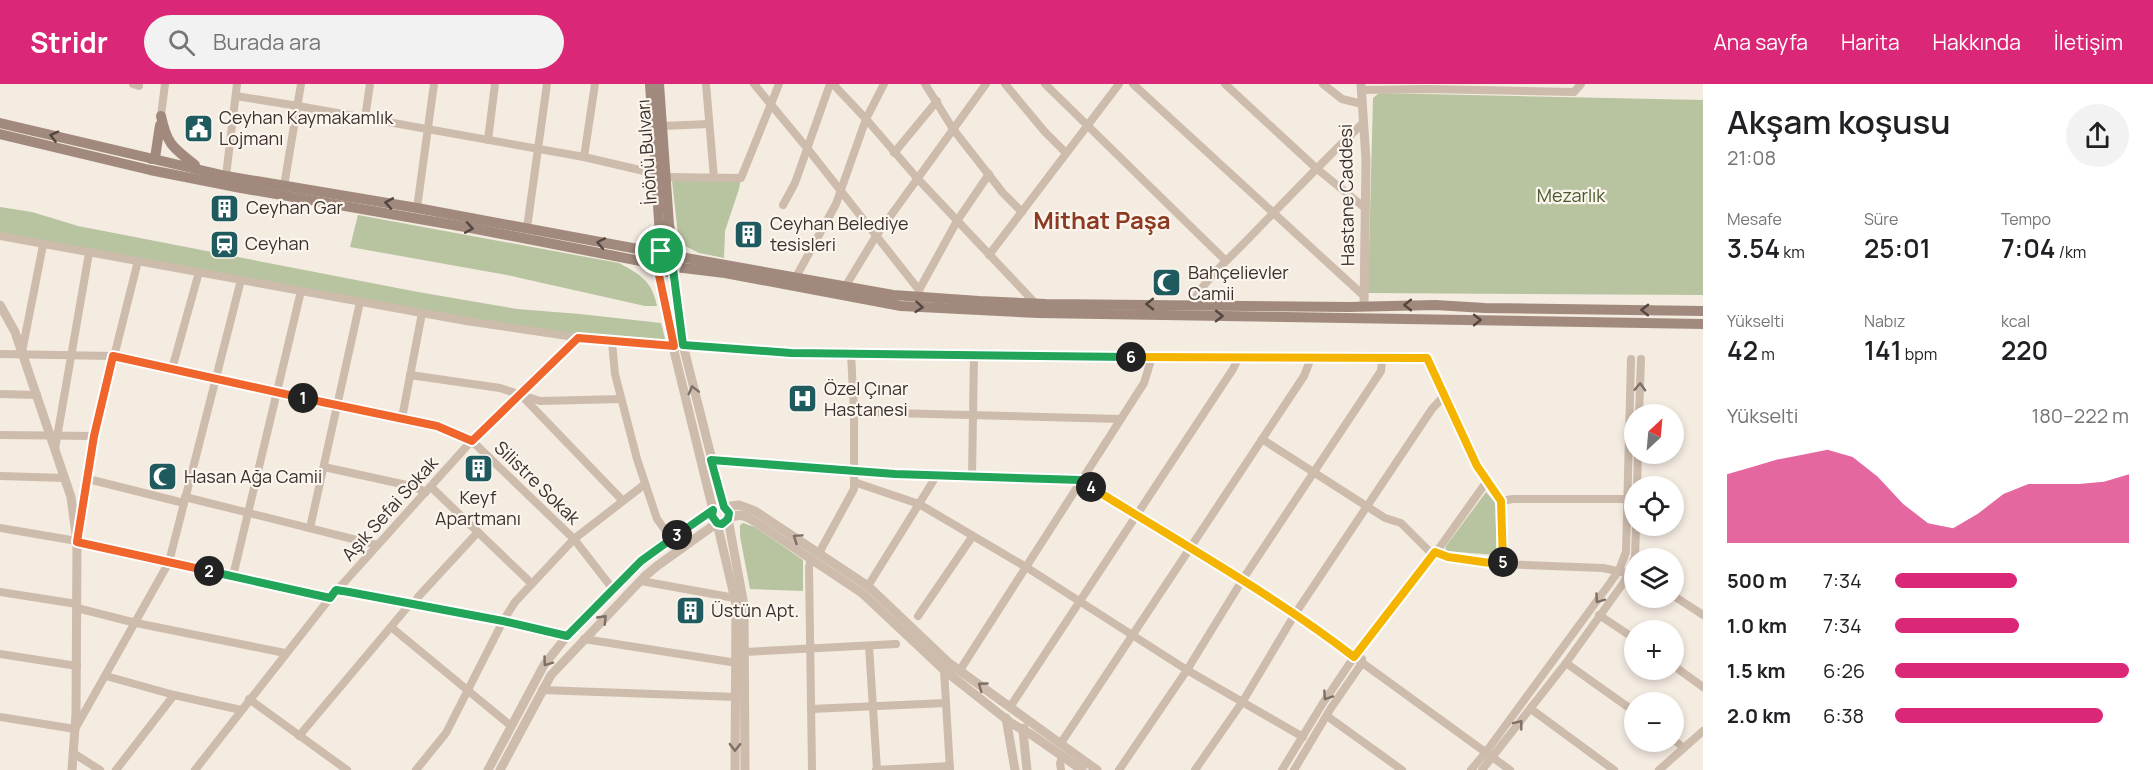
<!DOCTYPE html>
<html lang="tr">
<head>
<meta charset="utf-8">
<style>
	body { margin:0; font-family:Manrope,sans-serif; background:#f2f2f2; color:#202124; height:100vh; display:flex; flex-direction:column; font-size:22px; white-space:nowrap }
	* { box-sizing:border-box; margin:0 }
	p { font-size:20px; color:#757577 }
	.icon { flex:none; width:33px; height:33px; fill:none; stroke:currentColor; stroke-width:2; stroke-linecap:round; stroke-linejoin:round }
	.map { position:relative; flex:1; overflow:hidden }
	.panel { display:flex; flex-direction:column; background:#fff; width:450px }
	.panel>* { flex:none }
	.needle { width:39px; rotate:26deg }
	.tools { position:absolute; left:1624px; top:320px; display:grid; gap:12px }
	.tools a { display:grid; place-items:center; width:60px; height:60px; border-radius:50%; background:#fff; box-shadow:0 3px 9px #0003; font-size:30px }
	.pin { position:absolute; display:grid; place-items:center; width:51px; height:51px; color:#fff; margin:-26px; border:3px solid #fff; border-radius:50%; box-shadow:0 2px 6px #0007 }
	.km { position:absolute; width:30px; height:30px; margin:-15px; border-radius:50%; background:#222; color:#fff; font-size:16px; line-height:30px; text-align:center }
	.round { display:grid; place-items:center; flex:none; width:63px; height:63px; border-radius:32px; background:#f2f2f2 }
	.overview { display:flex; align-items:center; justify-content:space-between; height:102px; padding:0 24px }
	h1 { font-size:33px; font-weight:600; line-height:45px }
	.stats { display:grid; grid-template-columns:repeat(3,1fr); gap:9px; height:102px; padding:6px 24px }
	.stats div { display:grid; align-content:center }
	.stats b { font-size:26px; font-weight:600 }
	.stats small { font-size:16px; font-weight:400 }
	.stats p { font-size:16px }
	.chart { height:168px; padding:12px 24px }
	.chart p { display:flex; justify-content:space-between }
	.chart svg { width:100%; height:108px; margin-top:6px; fill:#db2777; opacity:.7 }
	ul { padding:0 24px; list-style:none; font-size:20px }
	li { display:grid; grid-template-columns:96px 72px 1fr; align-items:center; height:45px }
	li i { height:15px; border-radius:8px; background:#db2777 }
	header { display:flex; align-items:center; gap:36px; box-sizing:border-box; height:84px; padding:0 30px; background:#db2777; color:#fff }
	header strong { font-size:28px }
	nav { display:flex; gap:33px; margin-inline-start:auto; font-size:21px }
	.search { width:420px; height:54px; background:#f2f2f2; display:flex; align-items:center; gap:15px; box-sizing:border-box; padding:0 21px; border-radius:33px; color:#757577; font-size:22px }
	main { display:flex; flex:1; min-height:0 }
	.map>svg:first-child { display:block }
	.green { fill:#b8c4a0 }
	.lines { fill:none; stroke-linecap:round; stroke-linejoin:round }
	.minor { stroke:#cdbbac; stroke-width:8 }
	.tertiary { stroke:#cdbbac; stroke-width:9 }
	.secondary { stroke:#a18a7d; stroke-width:10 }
	.oneway { stroke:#544640 }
	.oneway2 { stroke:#7d6f65 }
	.split-1-casing { stroke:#fff; stroke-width:12 }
	.split-2-casing { stroke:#fff; stroke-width:12 }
	.split-3-casing { stroke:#fff; stroke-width:12 }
	.split-4-casing { stroke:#fff; stroke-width:12 }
	.split-5-casing { stroke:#fff; stroke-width:12 }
	.split-6-casing { stroke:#fff; stroke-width:12 }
	.split-7-casing { stroke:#fff; stroke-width:12 }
	.split-1 { stroke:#f0652b; stroke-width:8 }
	.split-2 { stroke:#f0652b; stroke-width:8 }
	.split-3 { stroke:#22a559; stroke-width:8 }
	.split-4 { stroke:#22a559; stroke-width:8 }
	.split-5 { stroke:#f5b400; stroke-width:8 }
	.split-6 { stroke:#f5b400; stroke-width:8 }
	.split-7 { stroke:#22a559; stroke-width:8 }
	.labels { text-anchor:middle; stroke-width:4.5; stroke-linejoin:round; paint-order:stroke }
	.poi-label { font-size:18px; fill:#3b302b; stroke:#fbf5ee; text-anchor:start }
	.street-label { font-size:18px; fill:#3b302b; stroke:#fbf5ee }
	.park-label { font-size:18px; fill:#4a5a2e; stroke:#fbf5ee }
	.district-label { font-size:24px; font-weight:bold; fill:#8c3b22; stroke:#fbf5ee }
</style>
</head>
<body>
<header>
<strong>Stridr</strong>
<div class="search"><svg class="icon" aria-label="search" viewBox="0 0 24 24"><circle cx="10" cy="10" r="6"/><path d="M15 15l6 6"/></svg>Burada ara</div>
<nav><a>Ana sayfa</a><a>Harita</a><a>Hakkında</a><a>İletişim</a></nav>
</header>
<main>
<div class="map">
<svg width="1703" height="686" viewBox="0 0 1703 686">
	<rect width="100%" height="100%" fill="#f4ebe1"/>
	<g class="green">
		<path d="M1379,9L1703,16V211L1368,209L1373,14Z"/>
		<path d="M688,94H741L739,105L725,147L724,174L699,169L679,159L672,97Z"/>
		<path d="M0,123L32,128L78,142L418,208L517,225L580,230L661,239L666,259L595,256L0,152Z"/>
		<path d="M358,131L619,179C641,191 652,197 657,222H645L507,191L350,163Z"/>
		<path d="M1486,408L1495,418L1498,423L1496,471L1445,467L1446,462Z"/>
		<path d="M743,439L755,443L803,476V507L750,505L740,452V441Z"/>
	</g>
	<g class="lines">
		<g class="minor">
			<path d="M133,0L139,2"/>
			<path d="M706,0L714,94"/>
			<path d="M754,0L807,64L919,206L920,213"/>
			<path d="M833,0L866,35L917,94L1036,220"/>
			<path d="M925,0L953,45L1003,109L1022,128"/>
			<path d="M1005,0L1045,48L1066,69"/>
			<path d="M1045,0L1226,177"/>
			<path d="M1133,0L1364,212"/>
			<path d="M1225,0L1316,84L1365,124"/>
			<path d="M1323,0L1342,15L1362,20"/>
			<path d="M1361,6L1428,5L1574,8L1581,0"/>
			<path d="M236,12L298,22L584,73L657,90"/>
			<path d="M161,32L165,0"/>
			<path d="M365,34L370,0"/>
			<path d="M662,42L709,40"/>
			<path d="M488,56L495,0"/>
			<path d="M894,69L937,17"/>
			<path d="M584,73L595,0"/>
			<path d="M226,92L237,0"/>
			<path d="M666,93L741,94L779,0"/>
			<path d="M284,102L301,0"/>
			<path d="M783,121L795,99L830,0"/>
			<path d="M417,124L434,0"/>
			<path d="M527,144L547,0"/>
			<path d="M0,152L466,237L595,256L674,262"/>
			<path d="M989,171L1119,0"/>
			<path d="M796,193L836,120L866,35L884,0"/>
			<path d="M845,203L876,152L986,0"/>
			<path d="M919,206L957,137L989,90"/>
			<path d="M1191,220C1206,194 1231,173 1252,151C1288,114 1324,76 1362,40"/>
			<path d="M612,258L615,290L637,375L657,435L671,454"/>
			<path d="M683,261L791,269L1238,275L1277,273L1427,275L1477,382L1501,417L1504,481"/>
			<path d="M22,268L43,161"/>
			<path d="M0,270L113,272L437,342L472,357L574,455L612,504"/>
			<path d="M172,285L199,188"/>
			<path d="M410,291L500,304L540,317L621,315"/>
			<path d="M0,310L37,311"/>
			<path d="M521,311L622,416"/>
			<path d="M854,328L1120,335"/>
			<path d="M1639,330L1641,275"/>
			<path d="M402,334L422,229"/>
			<path d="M0,351L94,352"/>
			<path d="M1262,355L1385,434L1401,439L1428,466L1447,473L1497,480L1603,484L1635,491"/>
			<path d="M55,365L89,169"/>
			<path d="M711,376L895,390L1081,396L1243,495L1295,530L1510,686"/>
			<path d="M324,383L411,402L426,408"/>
			<path d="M0,392L65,394"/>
			<path d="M972,392L974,270"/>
			<path d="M88,395L184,419"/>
			<path d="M854,398L919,420L1026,483L1187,586L1303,653"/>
			<path d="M1637,402L1638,369"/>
			<path d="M431,403L531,499"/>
			<path d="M185,413L377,461"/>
			<path d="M1501,417L1513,415H1635"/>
			<path d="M0,444L71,456L330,514"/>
			<path d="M310,444L360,218"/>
			<path d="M78,451L94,352L138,177"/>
			<path d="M819,469L854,405V328L851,269"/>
			<path d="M811,474L809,483L812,686"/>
			<path d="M233,492L301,207"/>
			<path d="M641,497L735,514"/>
			<path d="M868,502L937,391"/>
			<path d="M336,506L503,537L567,552"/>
			<path d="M0,508L77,520"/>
			<path d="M1674,512L1703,531"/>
			<path d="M414,521L418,513L478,448"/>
			<path d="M77,524L136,539L285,569"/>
			<path d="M1599,531L1635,555"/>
			<path d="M918,532L972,453"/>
			<path d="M391,543L511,642"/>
			<path d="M584,555L737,579"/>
			<path d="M869,562L877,686"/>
			<path d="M745,568L896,560"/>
			<path d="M0,570L77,582"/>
			<path d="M1566,579L1635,628"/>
			<path d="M1674,582L1703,603"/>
			<path d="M944,586L950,686"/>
			<path d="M960,586L1144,299L1152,273"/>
			<path d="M106,592L174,611L241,626"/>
			<path d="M542,606L737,613"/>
			<path d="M249,615L347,686"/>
			<path d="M1010,623L1233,285L1238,275"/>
			<path d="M811,625L946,619"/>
			<path d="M1531,625L1614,686"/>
			<path d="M1327,632L1402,686"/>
			<path d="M0,633L75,645L169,478L241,196"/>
			<path d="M299,652L410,520"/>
			<path d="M1674,656L1684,664"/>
			<path d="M1061,659L1304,292L1311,274"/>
			<path d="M73,669L100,686"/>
			<path d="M116,686L174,611"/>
			<path d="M195,686L330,514L475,353L578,254"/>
			<path d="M416,686L446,649L503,537L515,518L574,455L645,400"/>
			<path d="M876,686L950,682"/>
			<path d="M1061,686L1060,679L1063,672"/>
			<path d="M1119,686L1187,586L1243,495L1381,287L1382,276"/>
			<path d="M1195,686L1243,617L1295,530L1432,325L1444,312"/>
			<path d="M1282,686L1323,619L1354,573L1428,475L1440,463L1487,397"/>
			<path d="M1294,686L1331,624L1362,579V575"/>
			<path d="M1471,686L1486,668L1610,499L1619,486L1626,468L1631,275"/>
			<path d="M1482,686L1566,579L1624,498L1635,473L1636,441"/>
			<path d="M1659,686L1703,647"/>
		</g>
		<g class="tertiary">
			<path d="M1361,0L1366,76L1364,222"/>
			<path d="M673,185L683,261L724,423L739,421L755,427L868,502L949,579L1097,686"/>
			<path d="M0,221L15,248L71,413L77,458L76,630L72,686"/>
			<path d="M1006,634L1015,686"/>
			<path d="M1024,644L1023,647L1027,686"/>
			<path d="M488,686L544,581L567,552L641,477L713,426L675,271L658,183"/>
			<path d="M500,686L551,591L644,493L657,482L717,439L736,520L735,686"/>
			<path d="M745,686L744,521L728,435C739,428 746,432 757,439L862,509L944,586L1011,639L1032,651L1082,686"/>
		</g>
		<g class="secondary">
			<path d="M650,0L661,167"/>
			<path d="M659,0L669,141L674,169"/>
			<path d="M161,32C167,60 172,63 195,81"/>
			<path d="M0,39L226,92L417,124L659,169"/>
			<path d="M0,50L150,86L241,104L471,144L656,180"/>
			<path d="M151,75L155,74L160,41"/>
			<circle cx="666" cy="177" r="11"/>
			<path d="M675,172L893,211L979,217L1046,220L1348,223L1435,221L1485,224L1703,227"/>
			<path d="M675,183L725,189L901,222L1038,229L1703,240"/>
		</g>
	</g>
	<defs><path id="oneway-chevron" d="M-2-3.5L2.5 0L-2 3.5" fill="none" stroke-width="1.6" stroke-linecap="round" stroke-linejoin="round" transform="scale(1.5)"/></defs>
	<g class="oneway">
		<use href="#oneway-chevron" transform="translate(54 52) rotate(-166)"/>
		<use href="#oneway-chevron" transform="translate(389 119) rotate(-170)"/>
		<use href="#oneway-chevron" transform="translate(469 144) rotate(10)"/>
		<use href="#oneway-chevron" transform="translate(601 159) rotate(-169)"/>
		<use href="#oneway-chevron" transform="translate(1150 220) rotate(-180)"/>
		<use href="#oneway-chevron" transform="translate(1408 221) rotate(180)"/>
		<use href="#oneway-chevron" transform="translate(919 223) rotate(5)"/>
		<use href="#oneway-chevron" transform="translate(1645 226) rotate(-179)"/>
		<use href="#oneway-chevron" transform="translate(1219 232) rotate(1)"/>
		<use href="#oneway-chevron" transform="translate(1477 236)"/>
	</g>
	<g class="oneway2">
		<use href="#oneway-chevron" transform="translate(1640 303) rotate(-88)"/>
		<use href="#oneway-chevron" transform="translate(693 306) rotate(-104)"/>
		<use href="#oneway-chevron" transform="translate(797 454) rotate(-146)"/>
		<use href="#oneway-chevron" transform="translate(1599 515) rotate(126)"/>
		<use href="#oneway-chevron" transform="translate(603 535) rotate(-46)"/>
		<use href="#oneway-chevron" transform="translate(547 578) rotate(126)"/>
		<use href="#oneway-chevron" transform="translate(982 602) rotate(-144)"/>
		<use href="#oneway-chevron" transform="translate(1327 612) rotate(124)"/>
		<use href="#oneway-chevron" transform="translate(1519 640) rotate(-52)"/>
		<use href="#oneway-chevron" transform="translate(735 663) rotate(91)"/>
	</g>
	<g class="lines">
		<defs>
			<path id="split-1" d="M303,314L437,342L472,357L578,254L674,262L656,177L657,172L661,167"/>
			<path id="split-2" d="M209,487L77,458L94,352L113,272L303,314"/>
			<path id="split-3" d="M209,487L330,514L336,506L349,508L503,537L567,552L641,477L677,451"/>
			<path id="split-4" d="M677,451L713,426L712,432L717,439L722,440L728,435L729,429L724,423L711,376L895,390L1081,396L1091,403"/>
			<path id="split-5" d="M1091,403C1180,459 1271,509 1354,573L1435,468L1448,473L1504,481L1503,478"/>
			<path id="split-6" d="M1131,273L1427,274L1477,382L1501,417L1503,478"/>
			<path id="split-7" d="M661,167L671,168L676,174V180L673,185L683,261L791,269L1131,273"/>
		</defs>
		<use href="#split-1" class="split-1-casing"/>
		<use href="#split-2" class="split-2-casing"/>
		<use href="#split-3" class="split-3-casing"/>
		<use href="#split-4" class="split-4-casing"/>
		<use href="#split-5" class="split-5-casing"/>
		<use href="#split-6" class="split-6-casing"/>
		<use href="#split-7" class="split-7-casing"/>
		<use href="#split-1" class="split-1"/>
		<use href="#split-2" class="split-2"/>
		<use href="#split-3" class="split-3"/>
		<use href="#split-4" class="split-4"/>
		<use href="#split-5" class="split-5"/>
		<use href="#split-6" class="split-6"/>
		<use href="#split-7" class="split-7"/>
	</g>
	<defs>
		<symbol id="civic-square" viewBox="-11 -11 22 22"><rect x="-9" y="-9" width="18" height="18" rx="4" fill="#1f5a5e" stroke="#fbf5ee"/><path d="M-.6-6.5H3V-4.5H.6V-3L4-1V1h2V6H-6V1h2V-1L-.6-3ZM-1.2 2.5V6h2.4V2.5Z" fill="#fff"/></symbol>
		<symbol id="building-square" viewBox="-11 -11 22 22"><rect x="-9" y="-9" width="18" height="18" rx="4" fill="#1f5a5e" stroke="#fbf5ee"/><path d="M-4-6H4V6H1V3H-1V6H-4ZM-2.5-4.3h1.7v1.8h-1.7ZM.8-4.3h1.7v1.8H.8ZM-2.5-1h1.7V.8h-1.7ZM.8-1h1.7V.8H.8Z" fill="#fff"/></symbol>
		<symbol id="station-square" viewBox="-11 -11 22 22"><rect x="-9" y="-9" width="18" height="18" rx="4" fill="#1f5a5e" stroke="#fbf5ee"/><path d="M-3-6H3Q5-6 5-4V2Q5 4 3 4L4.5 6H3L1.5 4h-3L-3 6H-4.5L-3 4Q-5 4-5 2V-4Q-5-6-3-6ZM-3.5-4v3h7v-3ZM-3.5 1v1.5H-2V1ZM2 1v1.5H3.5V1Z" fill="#fff"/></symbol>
		<symbol id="mosque-square" viewBox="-11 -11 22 22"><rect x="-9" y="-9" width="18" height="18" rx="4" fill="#1f5a5e" stroke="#fbf5ee"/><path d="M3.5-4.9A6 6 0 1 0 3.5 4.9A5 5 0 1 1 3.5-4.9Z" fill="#fff"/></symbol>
		<symbol id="hospital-square" viewBox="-11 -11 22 22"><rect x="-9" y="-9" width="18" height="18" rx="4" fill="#1f5a5e" stroke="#fbf5ee"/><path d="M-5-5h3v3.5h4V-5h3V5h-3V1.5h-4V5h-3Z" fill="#fff"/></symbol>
	</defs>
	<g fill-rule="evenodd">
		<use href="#civic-square" x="182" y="28" width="33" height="33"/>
		<use href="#building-square" x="208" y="108" width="33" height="33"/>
		<use href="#building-square" x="732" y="134" width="33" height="33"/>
		<use href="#station-square" x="208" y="144" width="33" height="33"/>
		<use href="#mosque-square" x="1150" y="182" width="33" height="33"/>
		<use href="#hospital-square" x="786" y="298" width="33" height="33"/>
		<use href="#building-square" x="462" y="368" width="33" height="33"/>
		<use href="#mosque-square" x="146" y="376" width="33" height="33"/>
		<use href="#building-square" x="674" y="510" width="33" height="33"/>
	</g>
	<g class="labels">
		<g class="poi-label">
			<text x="219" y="40">Ceyhan Kaymakamlık<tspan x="219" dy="21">Lojmanı</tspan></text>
			<text x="246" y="130">Ceyhan Gar</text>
			<text x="770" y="146">Ceyhan Belediye<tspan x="770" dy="21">tesisleri</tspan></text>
			<text x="245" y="166">Ceyhan</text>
			<text x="1188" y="195">Bahçelievler<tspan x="1188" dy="21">Camii</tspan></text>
			<text x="824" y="311">Özel Çınar<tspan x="824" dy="21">Hastanesi</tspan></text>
			<text x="184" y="399">Hasan Ağa Camii</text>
			<text x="478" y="420" text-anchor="middle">Keyf<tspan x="478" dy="21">Apartmanı</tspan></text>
			<text x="711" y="533">Üstün Apt.</text>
		</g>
		<g class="street-label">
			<text transform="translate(647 68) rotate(-94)" y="6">İnönü Bulvarı</text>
			<text transform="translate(1347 111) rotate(-91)" y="6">Hastane Caddesi</text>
			<text transform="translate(537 399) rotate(44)" y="6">Silistre Sokak</text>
			<text transform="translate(390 425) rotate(-48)" y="6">Aşık Sefai Sokak</text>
		</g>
		<g class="park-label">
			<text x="1571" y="118">Mezarlık</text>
		</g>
		<g class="district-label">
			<text x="1102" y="145">Mithat Paşa</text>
		</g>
	</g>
</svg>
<div class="tools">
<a><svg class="needle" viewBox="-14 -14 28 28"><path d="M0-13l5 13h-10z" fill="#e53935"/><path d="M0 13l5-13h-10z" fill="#757577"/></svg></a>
<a><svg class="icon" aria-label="locate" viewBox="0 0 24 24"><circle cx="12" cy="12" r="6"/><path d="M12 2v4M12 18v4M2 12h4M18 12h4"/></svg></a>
<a><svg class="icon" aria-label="layers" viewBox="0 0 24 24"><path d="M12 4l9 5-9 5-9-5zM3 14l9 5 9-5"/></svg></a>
<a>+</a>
<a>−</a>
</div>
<div class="pin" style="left:661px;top:167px;background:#1e9e55"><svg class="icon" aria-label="arrive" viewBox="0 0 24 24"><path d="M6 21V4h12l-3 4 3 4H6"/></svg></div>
<b class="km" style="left:303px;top:314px">1</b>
<b class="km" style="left:209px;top:487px">2</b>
<b class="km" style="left:677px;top:451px">3</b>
<b class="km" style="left:1091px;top:403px">4</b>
<b class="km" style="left:1503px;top:478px">5</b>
<b class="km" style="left:1131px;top:273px">6</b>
</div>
<section class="panel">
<div class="overview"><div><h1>Akşam koşusu</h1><p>21:08</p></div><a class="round"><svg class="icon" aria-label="share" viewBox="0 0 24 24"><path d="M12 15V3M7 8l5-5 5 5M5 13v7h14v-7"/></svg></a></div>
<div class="stats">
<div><p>Mesafe</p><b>3.54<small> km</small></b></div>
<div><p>Süre</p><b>25:01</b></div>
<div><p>Tempo</p><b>7:04<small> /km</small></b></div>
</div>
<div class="stats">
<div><p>Yükselti</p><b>42<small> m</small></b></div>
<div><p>Nabız</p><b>141<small> bpm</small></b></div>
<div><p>kcal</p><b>220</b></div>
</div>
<div class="chart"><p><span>Yükselti</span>180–222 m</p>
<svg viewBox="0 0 160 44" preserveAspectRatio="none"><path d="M0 44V16L10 13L20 10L30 8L40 6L50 9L60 17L70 28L80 36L90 38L100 32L110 24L120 20L130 20L140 20L150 19L160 16V44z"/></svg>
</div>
<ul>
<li><b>500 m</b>7:34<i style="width:52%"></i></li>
<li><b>1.0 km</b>7:34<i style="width:53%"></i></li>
<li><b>1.5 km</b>6:26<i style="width:100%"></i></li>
<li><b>2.0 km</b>6:38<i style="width:89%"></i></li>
</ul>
</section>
</main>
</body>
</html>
